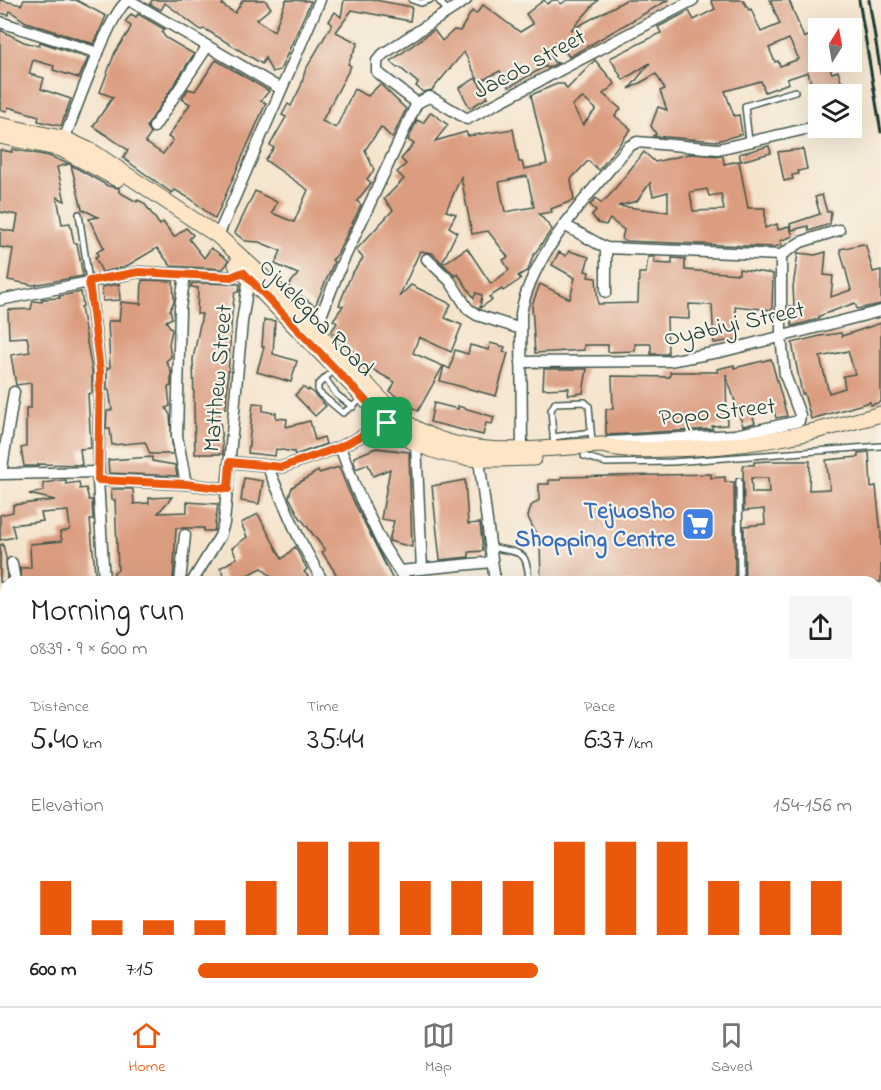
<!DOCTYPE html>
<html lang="en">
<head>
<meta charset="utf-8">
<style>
	body { margin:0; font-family:"Indie Flower",sans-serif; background:#f6f6f6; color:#202124; height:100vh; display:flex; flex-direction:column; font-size:22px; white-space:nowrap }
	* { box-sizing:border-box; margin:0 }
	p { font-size:20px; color:#757577 }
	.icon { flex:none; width:33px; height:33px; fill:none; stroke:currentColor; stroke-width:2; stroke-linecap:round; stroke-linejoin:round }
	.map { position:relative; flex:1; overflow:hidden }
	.panel { position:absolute; left:0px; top:576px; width:882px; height:430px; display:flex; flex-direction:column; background:#fff; border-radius:18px 18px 0 0; box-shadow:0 6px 24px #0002 }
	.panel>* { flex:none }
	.needle { width:39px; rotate:11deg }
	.buttons { position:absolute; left:808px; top:18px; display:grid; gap:12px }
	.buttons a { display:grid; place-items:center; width:54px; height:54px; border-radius:0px; background:#fff; box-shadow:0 6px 24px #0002; font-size:30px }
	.pin { position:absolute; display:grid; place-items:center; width:51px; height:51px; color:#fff; margin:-26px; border-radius:12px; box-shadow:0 3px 9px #0006 }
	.round { display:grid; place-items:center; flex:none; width:63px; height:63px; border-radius:0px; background:#f6f6f6 }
	.overview { display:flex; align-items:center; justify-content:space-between; height:102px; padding:0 30px }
	h1 { font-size:33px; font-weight:600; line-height:45px }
	.figures { display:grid; grid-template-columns:repeat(3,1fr); gap:9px; height:102px; padding:6px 30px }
	.figures div { display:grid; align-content:center }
	.figures b { font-size:30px; font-weight:600 }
	.figures small { font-size:16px; font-weight:400 }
	.figures p { font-size:16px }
	.chart { height:168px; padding:12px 30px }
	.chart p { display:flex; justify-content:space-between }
	.chart svg { width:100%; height:108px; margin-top:6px; stroke:#ea580c; stroke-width:6 }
	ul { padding:0 30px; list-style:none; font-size:20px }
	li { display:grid; grid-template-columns:96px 72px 1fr; align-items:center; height:45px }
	li i { height:15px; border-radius:8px; background:#ea580c }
	.tab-bar { display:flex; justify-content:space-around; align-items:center; height:84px; border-top:2px solid #e0e0e0; background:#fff; font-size:16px; color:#757577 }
	.tab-bar a { display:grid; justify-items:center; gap:3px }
	.tab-bar .active { color:#ea580c }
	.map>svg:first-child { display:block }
	.building { fill:#db9d80; fill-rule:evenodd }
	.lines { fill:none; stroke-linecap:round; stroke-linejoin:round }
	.lane-casing { stroke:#3f564b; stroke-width:8 }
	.street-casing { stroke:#3f564b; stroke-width:13 }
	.secondary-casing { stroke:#3f564b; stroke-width:17 }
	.lane { stroke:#fff; stroke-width:5 }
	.street { stroke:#fff; stroke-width:10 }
	.secondary { stroke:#fee5c5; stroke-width:15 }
	.rail { stroke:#1f3d34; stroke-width:3 }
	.route-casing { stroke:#fff; stroke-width:12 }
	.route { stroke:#ea580c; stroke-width:8 }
	.labels { text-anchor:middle; stroke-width:4.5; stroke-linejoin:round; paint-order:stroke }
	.street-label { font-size:24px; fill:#1f3d34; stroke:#f7f3e8 }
	.shop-label { font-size:24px; font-weight:bold; fill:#366cbe; stroke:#f7f3e8; text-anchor:end }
</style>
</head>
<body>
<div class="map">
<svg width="881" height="1006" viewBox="0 0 881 1006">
	<rect width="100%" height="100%" fill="#f7f3e8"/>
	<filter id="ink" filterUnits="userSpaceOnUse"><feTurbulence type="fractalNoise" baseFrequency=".0167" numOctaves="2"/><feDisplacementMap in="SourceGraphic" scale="12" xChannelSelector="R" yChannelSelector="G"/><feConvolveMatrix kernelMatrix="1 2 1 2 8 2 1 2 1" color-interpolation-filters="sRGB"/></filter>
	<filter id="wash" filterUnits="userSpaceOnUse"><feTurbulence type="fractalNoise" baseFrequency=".008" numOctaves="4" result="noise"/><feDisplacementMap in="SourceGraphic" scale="24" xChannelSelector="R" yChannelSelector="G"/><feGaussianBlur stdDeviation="1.35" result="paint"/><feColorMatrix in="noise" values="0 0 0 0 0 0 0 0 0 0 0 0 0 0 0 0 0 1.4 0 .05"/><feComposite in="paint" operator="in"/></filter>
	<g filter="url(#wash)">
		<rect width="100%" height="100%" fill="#f5e4cc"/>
		<g id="blocks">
			<g class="building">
				<path d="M0,0L21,5L24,0H76L106,16L94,44L26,22L10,11L8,15L0,13Z"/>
				<path d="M152,0H225L222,5L235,13L243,0H265L271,8L256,20L274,31L286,0L311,1L280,70L272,72L265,58L262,64L205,29L201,30L165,3L161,10L150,4Z"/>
				<path d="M344,0H375L412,7L410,21L352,10L336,32L358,43L348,64L351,66L322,121L336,128L354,89L368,96L380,84L406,109L392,138L381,127L365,150L374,170L367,179L371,183L357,201L361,205L337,255L332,260L334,262L315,306L288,286L298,274L275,264L281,251L259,242L245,241L235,233L255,191L277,202L272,213L294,222L308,190L265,160L274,148L270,145L286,117L282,115L288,104L291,106L301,86L305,71L332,24L329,21L335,12L341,17Z"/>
				<path d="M544,0L547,4L553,0H558L561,4L567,0H598L571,30L626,0H668L569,57L559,41L547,49L554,62L558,63L547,68L546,66L509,87L500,71L479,82L464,52L432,90L423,92L416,86L418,83L399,67L397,68L391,61L434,30L442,41L454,30L460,31L472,11L476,14L483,5L520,32L533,24L526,14Z"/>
				<path d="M711,0H743L749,10L751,9L761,32L780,24L770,0H789L804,38L816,32L819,62H827L832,73L838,71L845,94H814L808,72L787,79L789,83L765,92L761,81L725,91L734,116L739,115L742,134L717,141L653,136L656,134L651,126L658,107L667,110L660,91L665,89L656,74L629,89L650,63L623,80L610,58L661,33L658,27L689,11L694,20L715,9ZM789,39L799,59L780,66L778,61L775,62L769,48Z"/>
				<path d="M131,14L136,17L138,14L164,29L162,33L166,38L194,54L147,126L151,134L145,142L163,154L173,140L168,137L190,104L182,99L188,89L195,91L216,60L269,91L261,101L266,103L215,219L191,199L175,190L172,193L123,158L128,150L93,126L113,97L100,92L115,52L129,31L131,26L125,22Z"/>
				<path d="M0,30L24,42L39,46L40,42L88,58L79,78L53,70L54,66L33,60L29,74L44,78L41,89L71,99L61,126L38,121L39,116L8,107L7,111L0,110Z"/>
				<path d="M595,60L615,84L603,94L621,109L615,116L631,129L599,170L588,161L571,179L574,200L551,209L552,212L539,214L552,229L533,256L528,270L518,276L521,279L503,291L502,289L489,297L492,300L480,308L482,295L476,293L474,298L458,274L456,276L443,264L467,248L491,284L509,270L503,260L508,257L488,231L472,234L461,177L446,211L456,214L449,227L457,232L442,263L432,253L420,251L399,297L411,285L451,304L445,318L462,325L451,352L419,337L413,353L443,366L418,411L390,392L395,382L359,362V356L331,332L337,323L333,320L343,306L339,305L351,275L363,258L356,250L393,210L384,199L404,179L397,172L406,164L401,159L414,144L408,140L417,120L423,123L431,112L448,125L435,141L466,132L468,136L513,129L519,162H522L524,169L547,164L531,95L557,84H564L567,89ZM583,98L596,109L583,125L572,105ZM527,176L534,207L505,212L499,182Z"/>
				<path d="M476,78L488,97L470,108L459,88Z"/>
				<path d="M769,146L771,153L741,161L739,154Z"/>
				<path d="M12,149L49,156L69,164L57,167L65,201L57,197L62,224L70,223L74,243H77L83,276L33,285L8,280L13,249L0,247V229L15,232L18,215L0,212V150L12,152Z"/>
				<path d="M803,149L807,169L798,171L799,174L792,175L793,179L784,181L778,152Z"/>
				<path d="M644,152L655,162L689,154L723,156L724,164L739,161L748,208H765V228L777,224L778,230L789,226L793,236L780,241L782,245L774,247L624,241L622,239L624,230L610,219L606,225L598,223L592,215L596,210L590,205L596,198L601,203L609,196ZM650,183L653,196L668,192V212L618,206L637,201ZM707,189L709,196L721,194L724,210L693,211L690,192Z"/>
				<path d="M71,165L108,186L119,188V192L137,202L138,200L144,203L160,225L163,222L174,237L186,228L193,235L189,239L204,258L211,248L228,260L227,264L223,269L171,266L157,248L125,267L102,272L95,257L98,256L97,252L104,248L89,219L98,217L82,209Z"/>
				<path d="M822,195L827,212L831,211L830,224L809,231L808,226L792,230L790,224L820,214L815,197Z"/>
				<path d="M863,244L866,246L873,272L881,270V304L857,309L855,303L819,316V319L792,326L790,306H794L793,287L798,253L815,255L826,252L824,275L833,276L831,297L851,290L840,249Z"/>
				<path d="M569,251L589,257L585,271L589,272L588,277L596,278L598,304L638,303L639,273H646L648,257H655L654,263L672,264V258L685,259V270L739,274V269L773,274L772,310L735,306L739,339L714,343L712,305L689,304V319L667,318L668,354H651V344H635V351L608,352V345H584V350L535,353L532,305L540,284L570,299L575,278L552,265L559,252L566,256Z"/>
				<path d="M142,280L173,281L174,301L170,310L172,318L166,321L172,330L169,344L171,357L166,361L171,371V386L168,387L170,406L166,408L170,415L173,454H150L145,442L112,445L110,429H106L107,411L112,410L109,390H107V368H110L108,321H119L121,302L141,304Z"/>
				<path d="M192,283L240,284L239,292H235L232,312L226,408H219L223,454H195L193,359L202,314H197L198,288L191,287Z"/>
				<path d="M119,284L120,300L103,301L102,287Z"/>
				<path d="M81,292L83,306L81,307L92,371V393L88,394L91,448L80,449L82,465L38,464V466H24L21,448L26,447V408H31V383L16,385L11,355L30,352L27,337L9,338L8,310L31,309L33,301L42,302V299L60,298L59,296Z"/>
				<path d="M264,320L275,321L273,354L297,361L291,382L257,372L264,347H262Z"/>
				<path d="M881,323V402L871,405L870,402L811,419L804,393L802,394L792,343L820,336L841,333L842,336ZM848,351L855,374L843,376L845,388L829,393L820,357Z"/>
				<path d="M490,343L505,347L503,352L508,353L496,396L440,381L444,366L450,369L455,350L468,354L470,345L489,350Z"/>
				<path d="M771,359L787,416L776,418L772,404L751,411L755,423L743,426L726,374L727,425L712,426V429L606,435V409H613L612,376L670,377V372H718L717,369L734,365V368Z"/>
				<path d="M544,369H587L583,393L568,395L569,388L543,389Z"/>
				<path d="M303,387L308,391L309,389L326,406L315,416L295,395Z"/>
				<path d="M253,403L263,404V411L276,413V418L287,419L286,427L310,421L315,440L324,437L326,444L295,455L294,452L276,449L275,456L248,453Z"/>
				<path d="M434,403L458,409V406L494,417L492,424L486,423L483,435L430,422Z"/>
				<path d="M376,448L409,452L412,547L389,541L394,521L381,519L390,469L373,476L368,464L356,469L354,462V457Z"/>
				<path d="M869,452L871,487L876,486L881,534V582H745L744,526L765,524L764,509L744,511L743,465H754V462L768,461H810L809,490L830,489L826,460L858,457V453ZM751,478H768L769,493H752Z"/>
				<path d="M152,457V461L175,465L177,476L109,473L108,460Z"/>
				<path d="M339,467L349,492L394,582H341L322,552L325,550L299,516L289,497L292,487L318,471L319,473Z"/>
				<path d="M711,474V478L725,477V482H734L735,582H541L540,542L528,517L531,506L539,500V484H549V480H561V477Z"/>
				<path d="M244,478L263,481L259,504L241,501Z"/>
				<path d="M66,480V484L79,482L80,489L86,488L89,500H92L93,520H90L96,582H22L20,568H31L30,544L62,541L60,532L70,530L68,511L41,513L43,521L12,525L15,537L0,540V515L13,512V505L55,500L29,494L44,491L43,483Z"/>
				<path d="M465,480L468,524L480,523L483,551L469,552V557L440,560L432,486Z"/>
				<path d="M111,489H133L134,504L149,503V498L172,497L158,513L187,512V502L218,504L214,531H204V528H176L173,582H114V572L118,570L115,500H112Z"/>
				<path d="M258,514L282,559L295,547L307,569L304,572L314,582H276L262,568L243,577L246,582H228L220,568L237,558L232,548L247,537L241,523Z"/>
				<path d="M3,544L6,558L7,582H0V545Z"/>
			</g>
		</g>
	</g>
	<g filter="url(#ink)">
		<use href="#blocks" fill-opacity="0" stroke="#3f564b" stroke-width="1.5"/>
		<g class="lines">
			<defs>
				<g id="lane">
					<path d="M412,0L421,3L430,0"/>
					<path d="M438,0L448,11"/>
					<path d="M749,141L745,106L795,91"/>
					<path d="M79,214L89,281"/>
					<path d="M334,370L318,385V392L343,413L362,399"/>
					<path d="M325,378L337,395L353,407"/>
					<path d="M553,437L591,432"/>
					<path d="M554,447L551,410L555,403L585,402L589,406L592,442"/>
					<path d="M584,456L606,463L672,462L881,446"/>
					<path d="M739,481L740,582"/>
					<path d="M491,547C521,554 527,548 529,582"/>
					<path d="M388,1000L389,1006"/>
					<path d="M865,1000V1006"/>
					<path d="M438,1006L442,1000"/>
					<path d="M619,1006L638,1000"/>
				</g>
				<g id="street">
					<path d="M129,0L281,89"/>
					<path d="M0,22L98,53"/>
					<path d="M417,103L429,97L434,99L467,119L693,0"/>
					<path d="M417,103L377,72V61L383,54L466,0"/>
					<path d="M154,127L207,47"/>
					<path d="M62,145C72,121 110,8 129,0"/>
					<path d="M566,226L606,248L781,255"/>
					<path d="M218,236L320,0"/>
					<path d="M606,248V292"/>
					<path d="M781,255L801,242L839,230"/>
					<path d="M427,259L450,281L468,309L477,315L521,329"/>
					<path d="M185,275L180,308L177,436L186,484"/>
					<path d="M89,281L100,371L98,480L104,582"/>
					<path d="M0,300L139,272L231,277L243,272"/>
					<path d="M315,331L342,263L417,103"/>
					<path d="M521,362L669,361L724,351L881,311"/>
					<path d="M14,392L1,474L98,472"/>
					<path d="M609,442L735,435L799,421L800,415L785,375L781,337V255"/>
					<path d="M416,444L422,569"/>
					<path d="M340,447L356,489L384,547L406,582"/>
					<path d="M522,454L521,314C530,255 591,193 628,147L637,142L718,149L810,128"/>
					<path d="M479,460L495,582"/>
					<path d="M230,462L282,467L340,447L387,423"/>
					<path d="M268,468L299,538L323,582"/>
					<path d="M98,480L186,484L228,489"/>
					<path d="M12,563L15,582"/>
					<path d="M400,571L492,562"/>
					<path d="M180,582L185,535"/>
					<path d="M192,582L220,536L224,523L242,322L249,277"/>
					<path d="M0,657L6,658"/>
					<path d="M876,738H881"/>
					<path d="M0,743L6,738"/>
					<path d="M0,837L6,836"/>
					<path d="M876,845L881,844"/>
					<path d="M0,987L6,991"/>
					<path d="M23,1000L32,1006"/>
					<path d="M554,1000V1006"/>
					<path d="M246,1006L247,1000"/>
				</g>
				<g id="secondary">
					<path d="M0,125L65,139L93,152L218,236L271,284L395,414C454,464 531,448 603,445C624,451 645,450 667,449C741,449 810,434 881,414"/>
					<path d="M0,136L61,149L117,179"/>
					<path d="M236,265L400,435C446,462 482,460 534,458"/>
				</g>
			</defs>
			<use href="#lane" class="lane-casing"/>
			<use href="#street" class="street-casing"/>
			<use href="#secondary" class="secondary-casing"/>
			<use href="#lane" class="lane"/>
			<use href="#street" class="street"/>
			<use href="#secondary" class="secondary"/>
			<g class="rail">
				<path d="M859,0L881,132"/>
				<path d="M869,0L881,74"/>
			</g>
		</g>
	</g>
	<g class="lines" filter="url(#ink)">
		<defs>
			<path id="route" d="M139,272L231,277L243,272L387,423L340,447L282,467L230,462L228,489L186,484L98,480L100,371L89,281Z"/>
		</defs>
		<use href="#route" class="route-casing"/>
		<use href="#route" class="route"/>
	</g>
	<defs>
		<symbol id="supermarket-square" viewBox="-11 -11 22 22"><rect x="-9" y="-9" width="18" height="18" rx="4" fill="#3f7fe0" stroke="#f7f3e8"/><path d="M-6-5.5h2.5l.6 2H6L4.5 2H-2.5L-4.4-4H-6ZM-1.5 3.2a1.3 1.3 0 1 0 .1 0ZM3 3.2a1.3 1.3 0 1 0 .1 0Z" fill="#fff"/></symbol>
	</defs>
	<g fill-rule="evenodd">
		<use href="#supermarket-square" x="679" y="505" width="38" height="38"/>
	</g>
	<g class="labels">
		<g class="street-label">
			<text transform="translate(529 63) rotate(-28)" y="8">Jacob street</text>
			<text transform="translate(317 317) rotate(46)" y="8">Ojuelegba Road</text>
			<text transform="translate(734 323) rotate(-12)" y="8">Oyabiyi Street</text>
			<text transform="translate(217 378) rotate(-85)" y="8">Matthew Street</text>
			<text transform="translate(717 411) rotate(-6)" y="8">Popo Street</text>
		</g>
		<g class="shop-label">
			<text x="675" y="518">Tejuosho<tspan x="675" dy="28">Shopping Centre</tspan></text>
		</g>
	</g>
</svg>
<div class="buttons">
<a><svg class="needle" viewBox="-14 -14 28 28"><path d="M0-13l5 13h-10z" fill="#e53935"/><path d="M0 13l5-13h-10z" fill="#757577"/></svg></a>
<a><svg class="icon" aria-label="layers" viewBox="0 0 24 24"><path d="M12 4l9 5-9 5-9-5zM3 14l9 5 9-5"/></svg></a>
</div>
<div class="pin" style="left:387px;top:423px;background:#1e9e55"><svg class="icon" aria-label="arrive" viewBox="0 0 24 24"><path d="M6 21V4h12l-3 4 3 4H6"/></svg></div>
<section class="panel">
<div class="overview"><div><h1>Morning run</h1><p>08:39 · 9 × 600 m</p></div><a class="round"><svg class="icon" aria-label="share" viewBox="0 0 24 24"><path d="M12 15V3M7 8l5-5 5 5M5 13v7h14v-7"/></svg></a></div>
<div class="figures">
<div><p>Distance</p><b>5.40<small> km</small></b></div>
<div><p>Time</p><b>35:44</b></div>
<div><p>Pace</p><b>6:37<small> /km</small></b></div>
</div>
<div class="chart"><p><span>Elevation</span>154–156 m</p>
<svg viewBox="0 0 160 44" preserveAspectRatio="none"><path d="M5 44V22M15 44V38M25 44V38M35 44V38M45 44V22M55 44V6M65 44V6M75 44V22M85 44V22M95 44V22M105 44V6M115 44V6M125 44V6M135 44V22M145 44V22M155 44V22"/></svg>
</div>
<ul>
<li><b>600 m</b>7:15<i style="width:52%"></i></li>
</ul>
</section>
</div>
<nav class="tab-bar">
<a class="active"><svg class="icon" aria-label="home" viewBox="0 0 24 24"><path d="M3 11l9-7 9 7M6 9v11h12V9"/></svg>Home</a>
<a><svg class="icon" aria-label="map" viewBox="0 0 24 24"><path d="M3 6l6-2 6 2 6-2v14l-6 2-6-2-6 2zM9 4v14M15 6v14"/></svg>Map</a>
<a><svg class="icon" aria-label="saved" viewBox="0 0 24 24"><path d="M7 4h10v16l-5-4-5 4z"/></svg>Saved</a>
</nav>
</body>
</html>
